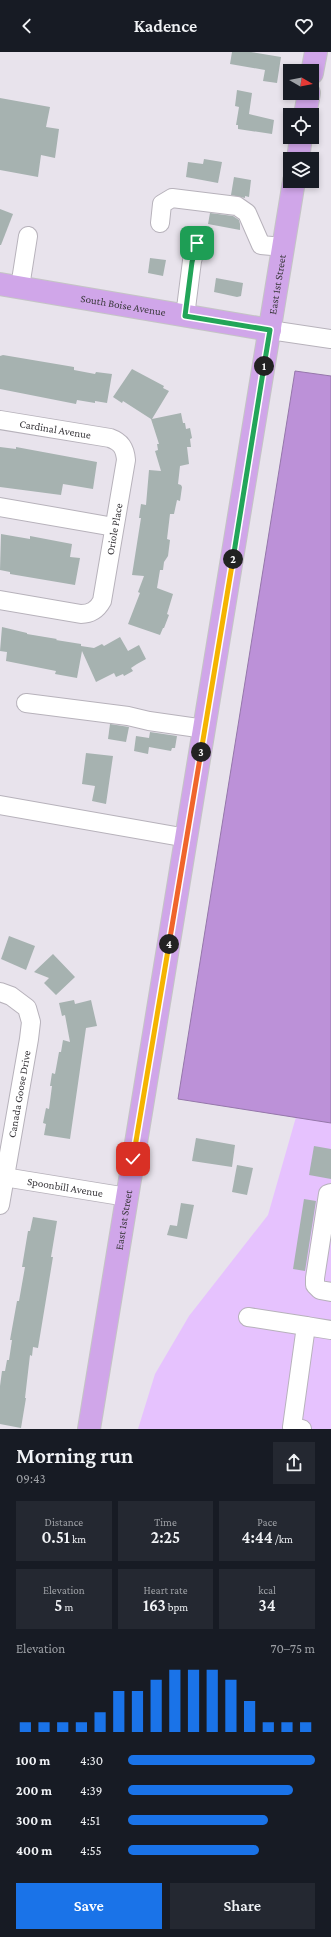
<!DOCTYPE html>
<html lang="en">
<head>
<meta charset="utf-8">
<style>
	body { margin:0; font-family:"Crimson Pro",serif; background:#242831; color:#f1f3f6; height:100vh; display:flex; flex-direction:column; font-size:15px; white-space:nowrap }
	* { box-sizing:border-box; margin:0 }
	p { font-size:13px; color:#9ea1a6 }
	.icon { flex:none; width:22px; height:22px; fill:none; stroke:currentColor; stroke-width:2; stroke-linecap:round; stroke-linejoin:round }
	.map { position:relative; height:1377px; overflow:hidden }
	.drawer { display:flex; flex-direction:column; background:#171b24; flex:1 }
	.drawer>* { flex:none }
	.needle { width:26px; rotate:99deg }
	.tools { position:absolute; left:283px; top:12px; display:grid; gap:8px }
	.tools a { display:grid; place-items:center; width:36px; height:36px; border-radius:0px; background:#171b24; box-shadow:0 2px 6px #0003; font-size:20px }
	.pin { position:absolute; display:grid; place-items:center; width:34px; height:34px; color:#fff; margin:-17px; border-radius:8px; box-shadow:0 2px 6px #0006 }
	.km { position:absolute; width:20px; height:20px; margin:-10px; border-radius:50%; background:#222; color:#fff; font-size:11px; line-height:20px; text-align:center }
	.round { display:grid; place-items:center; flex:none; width:42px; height:42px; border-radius:0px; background:#242831 }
	.overview { display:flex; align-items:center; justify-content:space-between; height:68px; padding:0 16px }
	h1 { font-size:22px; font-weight:600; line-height:30px }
	.figures { display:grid; grid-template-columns:repeat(3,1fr); gap:6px; height:68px; padding:4px 16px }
	.figures div { display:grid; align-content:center; border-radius:0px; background:#242831; text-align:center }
	.figures b { font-size:17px; font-weight:600 }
	.figures small { font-size:11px; font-weight:400 }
	.figures p { font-size:11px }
	.chart { height:112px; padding:8px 16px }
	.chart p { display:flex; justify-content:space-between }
	.chart svg { width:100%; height:72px; margin-top:4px; stroke:#1a73e8; stroke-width:6 }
	.primary-button { display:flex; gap:8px; margin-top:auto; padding:8px 16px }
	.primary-button a { flex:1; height:46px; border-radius:0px; background:#1a73e8; color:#fff; font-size:16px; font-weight:600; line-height:46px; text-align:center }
	.primary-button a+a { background:#242831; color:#f1f3f6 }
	ul { padding:0 16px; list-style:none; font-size:13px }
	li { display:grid; grid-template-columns:64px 48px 1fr; align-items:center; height:30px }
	li i { height:10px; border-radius:5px; background:#1a73e8 }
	header { display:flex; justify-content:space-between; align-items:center; height:52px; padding:0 16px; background:#171b24; font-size:18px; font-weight:600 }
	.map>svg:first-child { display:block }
	.green { fill:#e6c2fe }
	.water { fill:#bc91d8; stroke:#9577aa }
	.building { fill:#a6b2b0 }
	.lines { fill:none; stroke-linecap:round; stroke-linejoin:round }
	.minor-casing { stroke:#b7b2bb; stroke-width:20 }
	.major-casing { stroke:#c4c4c5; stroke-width:24 }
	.minor { stroke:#fff; stroke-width:18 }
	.major { stroke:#d0a6e9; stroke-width:22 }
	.split-1-casing { stroke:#fff; stroke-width:8 }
	.split-2-casing { stroke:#fff; stroke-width:8 }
	.split-3-casing { stroke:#fff; stroke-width:8 }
	.split-4-casing { stroke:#fff; stroke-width:8 }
	.split-5-casing { stroke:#fff; stroke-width:8 }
	.split-1 { stroke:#22a559; stroke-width:5 }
	.split-2 { stroke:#22a559; stroke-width:5 }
	.split-3 { stroke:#f5b400; stroke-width:5 }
	.split-4 { stroke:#f0652b; stroke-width:5 }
	.split-5 { stroke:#f5b400; stroke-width:5 }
	.labels { text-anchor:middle; stroke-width:3; stroke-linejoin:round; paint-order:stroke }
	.street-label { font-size:11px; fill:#3b393d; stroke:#fff }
</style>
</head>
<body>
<header><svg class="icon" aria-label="back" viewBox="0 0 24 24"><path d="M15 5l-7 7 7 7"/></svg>Kadence<svg class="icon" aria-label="heart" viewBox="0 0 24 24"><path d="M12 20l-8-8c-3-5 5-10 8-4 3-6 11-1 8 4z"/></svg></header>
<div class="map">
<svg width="331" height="1377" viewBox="0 0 331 1377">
	<rect width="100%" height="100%" fill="#e8e3ec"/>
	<path class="green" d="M296,1065L331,1071V1377H138L155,1322L189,1264L268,1163Z"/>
	<path class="water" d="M295,319L331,324V1071L178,1047Z"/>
	<g class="building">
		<path d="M232,0H251L281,5L277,31L263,29L265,18L230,12Z"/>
		<path d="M237,38L252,41L249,62L274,68L272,82L238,77V73H236L239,55L235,54Z"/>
		<path d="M0,46L50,55L46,75L59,77L55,106L41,103L38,125L0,118Z"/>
		<path d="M204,107L222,110L218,131L186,125L188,110L203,112Z"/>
		<path d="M234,125L251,128L249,145L245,144V146L231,143Z"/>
		<path d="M0,157L13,162L1,193H0Z"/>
		<path d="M210,161L233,164L239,168L240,172V178L208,172Z"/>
		<path d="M150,206L166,208L163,224L148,221Z"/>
		<path d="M216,226L243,231L241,244L237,245L214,240Z"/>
		<path d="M3,303L74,315V318L95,322L96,320L112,322L107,351L95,349V351L77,348L76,352L0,337V304Z"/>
		<path d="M132,317L164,334L163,336L169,339L152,367L181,361L183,371H185L186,377L190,376L192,386L190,387L191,395H187L189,412L180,414L178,432L181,433L182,435L180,449L177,448L174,462H170L167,487L170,488L168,504L164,510L163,518H160L157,536L173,542L167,562L169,563L164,576H163L160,583L128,572L140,541L138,540L144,524L132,523L141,466H139L141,452L146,453L149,418L161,419L155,399L158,398L157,392H159L151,367L123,349L122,351L113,345Z"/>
		<path d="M0,395L16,397V395L97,410L93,437L63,432L61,443L0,435Z"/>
		<path d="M1,482L30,487V484L72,492L70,505L80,506L75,533L10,522V520L0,518Z"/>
		<path d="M2,575L27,581V582L57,587L56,588L81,592V594L94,596L102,592L104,594L120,585L128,599L139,593L146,607L137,612L131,616L133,619L124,624L123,622L116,625L114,621L96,630L82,599L77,626L55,622L56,619L6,609L7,600L0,599Z"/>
		<path d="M110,672L129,675L126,690L108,687Z"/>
		<path d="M150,680L177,684L175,696H172L171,699L149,695L148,702L134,699L136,684L149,686Z"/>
		<path d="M86,701L113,704L106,752L92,749L95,734L82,732Z"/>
		<path d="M9,884L35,894L26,918L1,907Z"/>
		<path d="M53,902L75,925L56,943L44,931L49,926L34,920Z"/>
		<path d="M74,948L75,952L91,948L97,974L86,976L70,1087L44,1083L46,1072L43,1071L46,1056L49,1057L52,1034H50L52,1021L55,1022L59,1000H61L63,988L70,990L65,963L62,964L59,951Z"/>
		<path d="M196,1086L235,1093L232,1115L192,1109Z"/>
		<path d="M314,1094L331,1097V1127L309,1123Z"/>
		<path d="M237,1113L253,1116L247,1143L232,1140Z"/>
		<path d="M304,1147L316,1149L305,1219L293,1217Z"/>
		<path d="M181,1151L194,1153L187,1187L167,1183L170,1173L177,1174Z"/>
		<path d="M33,1165L57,1169L51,1205H53L38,1296L33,1295L32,1304L30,1303L25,1346H26L21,1376L0,1372V1334L2,1319H5L7,1308H9L12,1288H10L17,1249H19L25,1215H22L28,1179H30Z"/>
	</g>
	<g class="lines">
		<defs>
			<g id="minor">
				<path d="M160,171L162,152L172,146L237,154L247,161L261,193L283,195"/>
				<path d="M20,235L28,184"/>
				<path d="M185,264L192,209L197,191"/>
				<path d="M270,278L331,287"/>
				<path id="s1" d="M0,368L110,386C121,390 125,396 126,408L102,549C97,558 91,562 81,562L0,548"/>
				<path d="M0,455L114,475"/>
				<path d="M26,651L128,664L149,669L205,677"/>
				<path d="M0,753L187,786"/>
				<path d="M0,940L11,944L27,956L31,970L29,987L0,1153"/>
				<path id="s2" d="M4,1125L127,1145"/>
				<path d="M331,1141L328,1142L315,1226V1233L320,1238L331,1240"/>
				<path d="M248,1265L306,1274"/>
				<path d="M302,1377L292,1375L306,1274L331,1278"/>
			</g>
			<g id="major">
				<path d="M312,21L316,0"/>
				<path d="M305,63L309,41"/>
				<path d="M298,107L301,85"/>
				<path id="s3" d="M0,232L270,278"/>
				<path id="s4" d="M89,1377L294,129"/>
			</g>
		</defs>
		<use href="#minor" class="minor-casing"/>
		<use href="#major" class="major-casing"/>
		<use href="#minor" class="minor"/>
		<use href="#major" class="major"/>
	</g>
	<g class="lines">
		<defs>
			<path id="split-1" d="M197,191L192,210L185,264L270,278L264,314"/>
			<path id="split-2" d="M233,507L264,314"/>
			<path id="split-3" d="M201,700L233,507"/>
			<path id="split-4" d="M169,892L201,700"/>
			<path id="split-5" d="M133,1107L169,892"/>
		</defs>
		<use href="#split-1" class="split-1-casing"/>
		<use href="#split-2" class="split-2-casing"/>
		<use href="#split-3" class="split-3-casing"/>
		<use href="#split-4" class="split-4-casing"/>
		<use href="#split-5" class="split-5-casing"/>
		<use href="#split-1" class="split-1"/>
		<use href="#split-2" class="split-2"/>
		<use href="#split-3" class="split-3"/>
		<use href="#split-4" class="split-4"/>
		<use href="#split-5" class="split-5"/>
	</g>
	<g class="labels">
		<g class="street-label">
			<text dy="4" stroke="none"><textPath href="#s4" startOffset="1160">East 1st Street</textPath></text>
			<text dy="4" stroke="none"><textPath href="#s3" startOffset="125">South Boise Avenue</textPath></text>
			<text dy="4" stroke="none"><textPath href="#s1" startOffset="56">Cardinal Avenue</textPath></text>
			<text transform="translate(114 477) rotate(-80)" y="4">Oriole Place</text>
			<text transform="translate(19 1042) rotate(-80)" y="4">Canada Goose Drive</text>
			<text dy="4" stroke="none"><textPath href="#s2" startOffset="62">Spoonbill Avenue</textPath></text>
			<text dy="4" stroke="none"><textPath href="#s4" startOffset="212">East 1st Street</textPath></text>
		</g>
	</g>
</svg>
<div class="tools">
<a><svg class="needle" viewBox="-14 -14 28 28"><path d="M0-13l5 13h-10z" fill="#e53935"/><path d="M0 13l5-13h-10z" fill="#9ea1a6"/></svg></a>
<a><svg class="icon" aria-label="locate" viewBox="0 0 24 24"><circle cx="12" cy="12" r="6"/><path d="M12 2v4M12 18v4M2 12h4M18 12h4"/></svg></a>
<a><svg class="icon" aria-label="layers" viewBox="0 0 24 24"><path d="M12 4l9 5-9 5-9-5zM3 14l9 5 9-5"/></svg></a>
</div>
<div class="pin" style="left:197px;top:191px;background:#1e9e55"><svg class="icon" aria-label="arrive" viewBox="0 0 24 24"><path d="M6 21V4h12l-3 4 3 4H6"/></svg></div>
<div class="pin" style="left:133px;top:1107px;background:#d93025"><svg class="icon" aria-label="check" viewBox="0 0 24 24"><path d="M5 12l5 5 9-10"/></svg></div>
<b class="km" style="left:264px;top:314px">1</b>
<b class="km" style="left:233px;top:507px">2</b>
<b class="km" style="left:201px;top:700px">3</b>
<b class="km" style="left:169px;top:892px">4</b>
</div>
<section class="drawer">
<div class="overview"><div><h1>Morning run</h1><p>09:43</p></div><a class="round"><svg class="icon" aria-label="share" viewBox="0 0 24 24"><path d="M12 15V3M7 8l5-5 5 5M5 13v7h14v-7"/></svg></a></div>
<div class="figures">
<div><p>Distance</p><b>0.51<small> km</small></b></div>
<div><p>Time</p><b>2:25</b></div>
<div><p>Pace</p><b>4:44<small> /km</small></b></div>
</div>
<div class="figures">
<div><p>Elevation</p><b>5<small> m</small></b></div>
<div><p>Heart rate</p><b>163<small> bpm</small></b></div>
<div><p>kcal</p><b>34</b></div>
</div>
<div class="chart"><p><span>Elevation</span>70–75 m</p>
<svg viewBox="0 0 160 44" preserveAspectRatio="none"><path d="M5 44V38M15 44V38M25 44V38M35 44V38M45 44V32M55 44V19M65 44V19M75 44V12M85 44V6M95 44V6M105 44V6M115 44V12M125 44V25M135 44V38M145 44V38M155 44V38"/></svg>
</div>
<ul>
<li><b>100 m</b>4:30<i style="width:100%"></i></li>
<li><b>200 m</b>4:39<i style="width:88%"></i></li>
<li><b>300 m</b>4:51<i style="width:75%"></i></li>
<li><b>400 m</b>4:55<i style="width:70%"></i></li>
</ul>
<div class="primary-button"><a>Save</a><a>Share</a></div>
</section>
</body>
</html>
